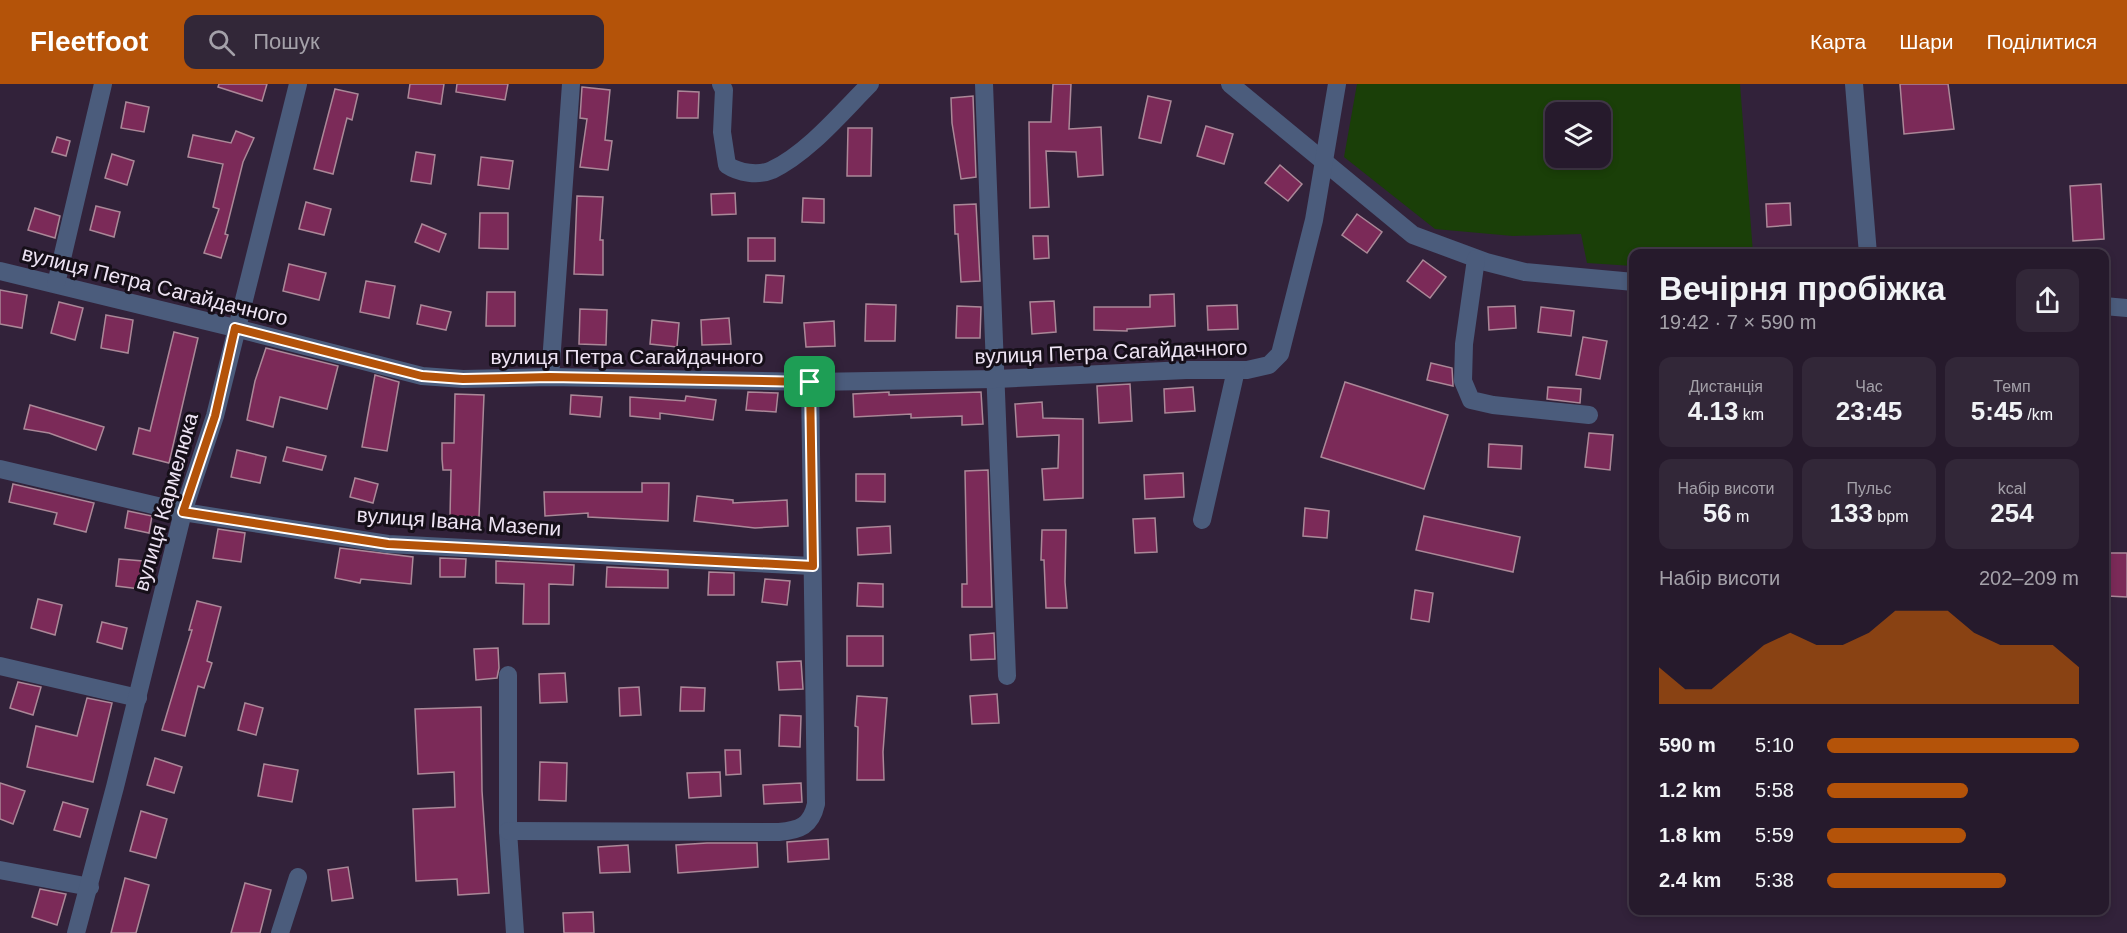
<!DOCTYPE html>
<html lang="uk">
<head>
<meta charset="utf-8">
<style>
	body { margin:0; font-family:Arial,sans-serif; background:#322738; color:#f1f3f6; height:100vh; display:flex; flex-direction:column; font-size:22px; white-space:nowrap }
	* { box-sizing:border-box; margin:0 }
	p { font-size:20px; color:#a4a1a9 }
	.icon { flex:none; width:33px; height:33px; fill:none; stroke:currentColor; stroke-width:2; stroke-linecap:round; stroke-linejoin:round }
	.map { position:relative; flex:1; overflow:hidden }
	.panel { position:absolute; left:1629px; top:165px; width:480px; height:666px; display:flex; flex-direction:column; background:#261a2c; border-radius:12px; box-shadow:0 3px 9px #0003,0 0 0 2px #423848 }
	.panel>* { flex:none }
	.fabs { position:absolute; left:1545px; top:18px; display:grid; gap:12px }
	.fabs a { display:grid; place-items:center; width:66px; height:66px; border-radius:12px; background:#261a2c; box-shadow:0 3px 9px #0003,0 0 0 2px #423848; font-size:30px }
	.pin { position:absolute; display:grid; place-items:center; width:51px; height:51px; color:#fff; margin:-26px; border-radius:12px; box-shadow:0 3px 9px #0006 }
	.round { display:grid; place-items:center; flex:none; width:63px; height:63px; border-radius:12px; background:#322738 }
	.summary { display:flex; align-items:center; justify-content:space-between; height:102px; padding:0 30px }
	h1 { font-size:33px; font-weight:700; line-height:45px }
	.metrics { display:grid; grid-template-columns:repeat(3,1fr); gap:9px; height:102px; padding:6px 30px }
	.metrics div { display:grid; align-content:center; border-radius:12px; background:#322738; text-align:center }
	.metrics b { font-size:26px; font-weight:700 }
	.metrics small { font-size:16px; font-weight:400 }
	.metrics p { font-size:16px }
	.chart { height:168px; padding:12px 30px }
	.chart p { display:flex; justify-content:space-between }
	.chart svg { width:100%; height:108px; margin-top:6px; fill:#b45309; opacity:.7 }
	ul { padding:0 30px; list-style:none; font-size:20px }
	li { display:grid; grid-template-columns:96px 72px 1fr; align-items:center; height:45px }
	li i { height:15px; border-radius:8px; background:#b45309 }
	header { display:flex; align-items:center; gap:36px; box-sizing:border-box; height:84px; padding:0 30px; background:#b45309; color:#fff }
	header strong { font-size:28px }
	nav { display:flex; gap:33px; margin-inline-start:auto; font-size:21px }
	.search { width:420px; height:54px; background:#322738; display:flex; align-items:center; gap:15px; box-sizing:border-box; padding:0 21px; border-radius:12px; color:#a4a1a9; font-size:22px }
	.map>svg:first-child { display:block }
	.green { fill:#1a3f08; fill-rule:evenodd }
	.building { fill:#7b2a58; stroke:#ab8898; stroke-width:1.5 }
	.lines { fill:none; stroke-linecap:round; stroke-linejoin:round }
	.minor { stroke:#4b5c7c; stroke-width:18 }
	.route-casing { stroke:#fff; stroke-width:12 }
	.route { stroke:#b45309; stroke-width:8 }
	.labels { text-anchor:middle; stroke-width:6; stroke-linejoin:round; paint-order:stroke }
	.street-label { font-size:21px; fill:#ede3f3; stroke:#160f19 }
</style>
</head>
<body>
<header>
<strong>Fleetfoot</strong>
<div class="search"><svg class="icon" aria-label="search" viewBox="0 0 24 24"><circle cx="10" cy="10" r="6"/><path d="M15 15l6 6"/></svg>Пошук</div>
<nav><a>Карта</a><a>Шари</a><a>Поділитися</a></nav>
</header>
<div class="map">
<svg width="2127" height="849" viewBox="0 0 2127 849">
	<rect width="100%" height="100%" fill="#32223a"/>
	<path class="green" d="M1357,0H1740L1753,169L1634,170L1633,182L1587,179L1581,150L1513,152L1435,145L1344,73ZM1556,28H1600V74H1556Z"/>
	<g class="building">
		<path d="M219,0H267L262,17L218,3Z"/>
		<path d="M410,0H444L441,20L408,14Z"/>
		<path d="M457,0H508L505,16L456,8Z"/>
		<path d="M1053,0H1071L1069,45L1101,43L1103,91L1078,93L1076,68L1046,67L1049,123L1030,124L1029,38H1051Z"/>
		<path d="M1900,0H1948L1954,45L1904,50Z"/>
		<path d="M582,3L610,6L605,56L612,57L608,86L580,83L587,35L580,34Z"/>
		<path d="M335,5L358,10L352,36L347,34L333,90L314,85Z"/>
		<path d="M678,7L699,8L698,34H677Z"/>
		<path d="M973,12L976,93L961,95L952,39L951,14Z"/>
		<path d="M1148,12L1171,17L1161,59L1139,54Z"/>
		<path d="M126,18L149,23L144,48L121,44Z"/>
		<path d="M1206,42L1233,50L1224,80L1197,72Z"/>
		<path d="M848,44H872L871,92H847Z"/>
		<path d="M236,47L254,54L243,78L225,150L228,151L221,174L204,169L219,125L213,123L223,80L188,73L193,51L231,59Z"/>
		<path d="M57,53L70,57L66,72L52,68Z"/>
		<path d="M416,68L435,71L431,100L411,97Z"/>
		<path d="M112,70L134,77L127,101L105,94Z"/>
		<path d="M481,73L513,77L509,105L478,101Z"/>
		<path d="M1280,81L1302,100L1288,117L1265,99Z"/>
		<path d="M2101,100L2104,155L2073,157L2070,102Z"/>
		<path d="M735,109L736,130L712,131L711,110Z"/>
		<path d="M577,112L603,113L600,156H603V191L574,190Z"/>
		<path d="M803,114L824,115V139L802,138Z"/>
		<path d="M306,118L331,125L324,151L299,145Z"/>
		<path d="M1790,119L1791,141L1767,143L1766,120Z"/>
		<path d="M976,120L980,197L961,198L958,150H955L954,121Z"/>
		<path d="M96,122L120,128L114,153L90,146Z"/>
		<path d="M35,124L60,132L55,154L28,146Z"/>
		<path d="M480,129H508V165L479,164Z"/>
		<path d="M1357,130L1382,148L1367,169L1342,151Z"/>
		<path d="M422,140L446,150L439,168L415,158Z"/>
		<path d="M1033,152H1048L1049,174L1034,175Z"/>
		<rect x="748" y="154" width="27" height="23"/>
		<path d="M1423,176L1446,193L1430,214L1407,197Z"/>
		<path d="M289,180L326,189L319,216L283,207Z"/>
		<path d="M766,191L784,192L782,219L764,218Z"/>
		<path d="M366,197L395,202L389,234L360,228Z"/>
		<path d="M0,206L27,211L22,244L0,240Z"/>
		<path d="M487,208H515V242H486Z"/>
		<path d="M1174,210L1175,242L1127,245V247L1094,246V223H1150V211Z"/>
		<path d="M1054,217L1056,248L1032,250L1030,218Z"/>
		<path d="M59,218L83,224L75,256L51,249Z"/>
		<path d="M866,220L896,221L895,257H865Z"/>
		<path d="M421,221L451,228L446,246L417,240Z"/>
		<path d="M1237,221L1238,245L1208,246L1207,222Z"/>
		<path d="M957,222L981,223L980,254H956Z"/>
		<path d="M1515,222L1516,244L1489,246L1488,223Z"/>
		<path d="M1541,223L1574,227L1571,252L1538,248Z"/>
		<path d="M580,225L607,226L606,261L579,260Z"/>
		<path d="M106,231L133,236L128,269L101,264Z"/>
		<path d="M729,234L731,260L702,261L701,236Z"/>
		<path d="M652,236L679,239L677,263L650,260Z"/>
		<path d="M834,237L835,262L806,263L804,239Z"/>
		<path d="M174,248L198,254L169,379L133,370L139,344L150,347Z"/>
		<path d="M1583,253L1607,257L1600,295L1576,291Z"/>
		<path d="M266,264L338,282L327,325L280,313L273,343L247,336L255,297Z"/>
		<path d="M1431,279L1452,284L1453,302L1427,296Z"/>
		<path d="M375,291L399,298L387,367L362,363Z"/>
		<path d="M1345,298L1448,331L1424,405L1321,373Z"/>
		<path d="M1130,300L1132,337L1099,339L1097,302Z"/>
		<path d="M1193,303L1195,327L1165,329L1164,305Z"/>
		<path d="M1548,303L1581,305L1580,319L1547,315Z"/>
		<path d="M748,308L778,309L776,328L746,326Z"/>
		<path d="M889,308V311L981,308L983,340L962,341V332L911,334V330L854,333L853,310Z"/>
		<path d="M455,310L484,311L479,433H450L451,386H443L442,375V359H454Z"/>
		<path d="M571,311L602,313L600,333L570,330Z"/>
		<path d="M686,312L716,316L713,336L660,329V335L630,332V313L685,317Z"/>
		<path d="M1042,318L1043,334L1083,335V414L1044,416L1042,385L1058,384L1059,351L1017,353L1015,320Z"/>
		<path d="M30,321L104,343L96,366L49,349L24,345Z"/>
		<path d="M1589,349L1613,351L1610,386L1585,383Z"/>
		<path d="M1489,360L1522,362L1521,385L1488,383Z"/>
		<path d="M287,363L326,372L322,386L283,377Z"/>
		<path d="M237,366L266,373L260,399L231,393Z"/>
		<path d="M988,386L992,523H962V500H967L965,387Z"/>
		<path d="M1183,389L1184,413L1145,415L1144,391Z"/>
		<path d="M856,390H885V418L856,417Z"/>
		<path d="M355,394L378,400L373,419L350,413Z"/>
		<path d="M642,399H669L668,437L588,433V429L545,432L544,408H642Z"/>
		<path d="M13,400L94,419L86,448L54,440L57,429L9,418Z"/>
		<path d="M697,412L733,416V419L787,416L788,442L755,444L694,437Z"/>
		<path d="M1305,424L1329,427L1327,454L1303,452Z"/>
		<path d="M128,427L152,432L149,449L125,444Z"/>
		<path d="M1424,432L1520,453L1513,488L1416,466Z"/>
		<path d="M1155,434L1157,468L1135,469L1133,435Z"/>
		<path d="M890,442L891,469L858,471L857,444Z"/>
		<path d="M218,445L245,449L241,478L213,474Z"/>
		<path d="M1042,446H1066L1065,498L1067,524H1046L1044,476H1041Z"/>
		<path d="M340,464L413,473L411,500L361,495L360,499L335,494Z"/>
		<path d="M2109,469H2127V513L2108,512Z"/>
		<path d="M440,474L466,475L465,493H440Z"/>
		<path d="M119,475L143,477L140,505L116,502Z"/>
		<path d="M496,477L574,481L573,501L549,500V540H523L524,500L496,499Z"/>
		<path d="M607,483L668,486V504L606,503Z"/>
		<path d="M709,488L734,489V511H708Z"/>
		<path d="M765,495L790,497L787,521L762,518Z"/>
		<path d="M858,499L883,500V523L857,522Z"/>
		<path d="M1415,506L1433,509L1429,538L1411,535Z"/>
		<path d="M38,515L62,521L55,551L31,544Z"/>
		<path d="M197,517L221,523L207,577L212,579L204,604L198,602L185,652L162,646L192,546H189Z"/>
		<path d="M102,538L127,544L122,565L97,558Z"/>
		<path d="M994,549L995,575L971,576L970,551Z"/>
		<rect x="847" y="552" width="36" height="30"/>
		<path d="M498,564L499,584L497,594L476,596L474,565Z"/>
		<path d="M801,577L803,605L779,606L777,578Z"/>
		<path d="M565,589L567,618L540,619L539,590Z"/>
		<path d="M18,598L41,603L33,631L10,624Z"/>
		<path d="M639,603L641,631L620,632L619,604Z"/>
		<path d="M681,603L705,604L704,627H680Z"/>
		<path d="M997,610L999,639L972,640L970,612Z"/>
		<path d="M857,612L887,614L883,668L884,696H857L858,643L855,642Z"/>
		<path d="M87,614L112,619L93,698L27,683L36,642L77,652Z"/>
		<path d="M245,619L263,624L256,651L238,646Z"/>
		<path d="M481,623L482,707L489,809L458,811L457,795L416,797L413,725L455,723L454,688L418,690L415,625Z"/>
		<path d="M780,631L801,632L800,663L779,662Z"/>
		<path d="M725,666H740L741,690L726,691Z"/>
		<path d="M155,674L182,683L174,709L147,701Z"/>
		<path d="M540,678L567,679L566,717L539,716Z"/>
		<path d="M264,680L298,686L292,718L258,712Z"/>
		<path d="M720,688L721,712L689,714L687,689Z"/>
		<path d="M0,699L25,707L13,740L0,735Z"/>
		<path d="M801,699L802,718L764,720L763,701Z"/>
		<path d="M63,718L88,725L80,753L54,746Z"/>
		<path d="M141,727L167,735L156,774L130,767Z"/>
		<path d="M828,755L829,775L788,778L787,758Z"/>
		<path d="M707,759H757L758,783L678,789L676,761Z"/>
		<path d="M628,761L630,788L600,789L598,763Z"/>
		<path d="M348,783L353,814L332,817L328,786Z"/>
		<path d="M125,794L149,801L136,849H111Z"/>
		<path d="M245,799L271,806L260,849H231Z"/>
		<path d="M40,805L66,810L57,841L32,833Z"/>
		<path d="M593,828L594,849H564L563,829Z"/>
	</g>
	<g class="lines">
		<g class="minor">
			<path d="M721,0L724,6L722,48L727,81C739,89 758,92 772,86C808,69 842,28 870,0"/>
			<path d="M984,0L1007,592"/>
			<path d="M1230,0L1413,151L1486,178L1525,188L1634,198"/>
			<path d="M1854,0L1868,170"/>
			<path d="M1476,175L1464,260L1463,297L1471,316L1493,321L1589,331"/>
			<path d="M0,187L235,244L422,292L463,295L550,293L810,298L996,295L1186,286H1247L1269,281L1280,270L1314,136L1337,0"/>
			<path d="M56,200L103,0"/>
			<path d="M2104,222L2127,224"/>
			<path d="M550,293L571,0"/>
			<path d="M0,385L183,428L388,460L812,482"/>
			<path d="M1202,436L1236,286"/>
			<path d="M0,582L138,614"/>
			<path d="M508,591V747L515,849"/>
			<path d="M508,747L779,748C800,746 811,742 816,720L810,298"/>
			<path d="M0,786L90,803"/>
			<path d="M76,849L115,703L183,428L215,332L298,0"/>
			<path d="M280,849L298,793"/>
		</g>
	</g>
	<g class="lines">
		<defs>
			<path id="route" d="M235,244L422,292L463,295L550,293L810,298L813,482L388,460L183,428L215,332Z"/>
		</defs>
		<use href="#route" class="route-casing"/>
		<use href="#route" class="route"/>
	</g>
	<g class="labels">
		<g class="street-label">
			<text transform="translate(155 202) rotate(14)" y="7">вулиця Петра Сагайдачного</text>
			<text transform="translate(1111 268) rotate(-2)" y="7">вулиця Петра Сагайдачного</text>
			<text x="627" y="280">вулиця Петра Сагайдачного</text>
			<text transform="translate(166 418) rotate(-74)" y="7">вулиця Кармелюка</text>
			<text transform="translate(459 438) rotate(4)" y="7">вулиця Івана Мазепи</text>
		</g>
	</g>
</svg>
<div class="fabs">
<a><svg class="icon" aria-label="layers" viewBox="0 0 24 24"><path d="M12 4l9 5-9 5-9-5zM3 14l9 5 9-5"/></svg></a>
</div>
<div class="pin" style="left:810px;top:298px;background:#1e9e55"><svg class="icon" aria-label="arrive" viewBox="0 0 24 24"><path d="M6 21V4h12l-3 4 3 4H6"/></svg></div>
<section class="panel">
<div class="summary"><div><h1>Вечірня пробіжка</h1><p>19:42 · 7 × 590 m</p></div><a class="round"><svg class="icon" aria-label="share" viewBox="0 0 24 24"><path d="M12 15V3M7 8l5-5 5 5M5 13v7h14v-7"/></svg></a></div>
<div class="metrics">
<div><p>Дистанція</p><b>4.13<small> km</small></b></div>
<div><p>Час</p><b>23:45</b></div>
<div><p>Темп</p><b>5:45<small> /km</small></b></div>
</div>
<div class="metrics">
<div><p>Набір висоти</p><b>56<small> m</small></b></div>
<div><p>Пульс</p><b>133<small> bpm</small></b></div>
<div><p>kcal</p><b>254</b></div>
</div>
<div class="chart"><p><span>Набір висоти</span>202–209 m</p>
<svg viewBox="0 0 160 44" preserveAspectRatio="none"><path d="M0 44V29L10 38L20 38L30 29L40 20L50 15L60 20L70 20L80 15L90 6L100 6L110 6L120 15L130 20L140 20L150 20L160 29V44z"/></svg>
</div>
<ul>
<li><b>590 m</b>5:10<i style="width:100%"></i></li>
<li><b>1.2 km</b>5:58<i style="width:56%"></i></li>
<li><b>1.8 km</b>5:59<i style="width:55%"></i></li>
<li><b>2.4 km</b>5:38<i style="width:71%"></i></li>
</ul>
</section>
</div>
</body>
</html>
